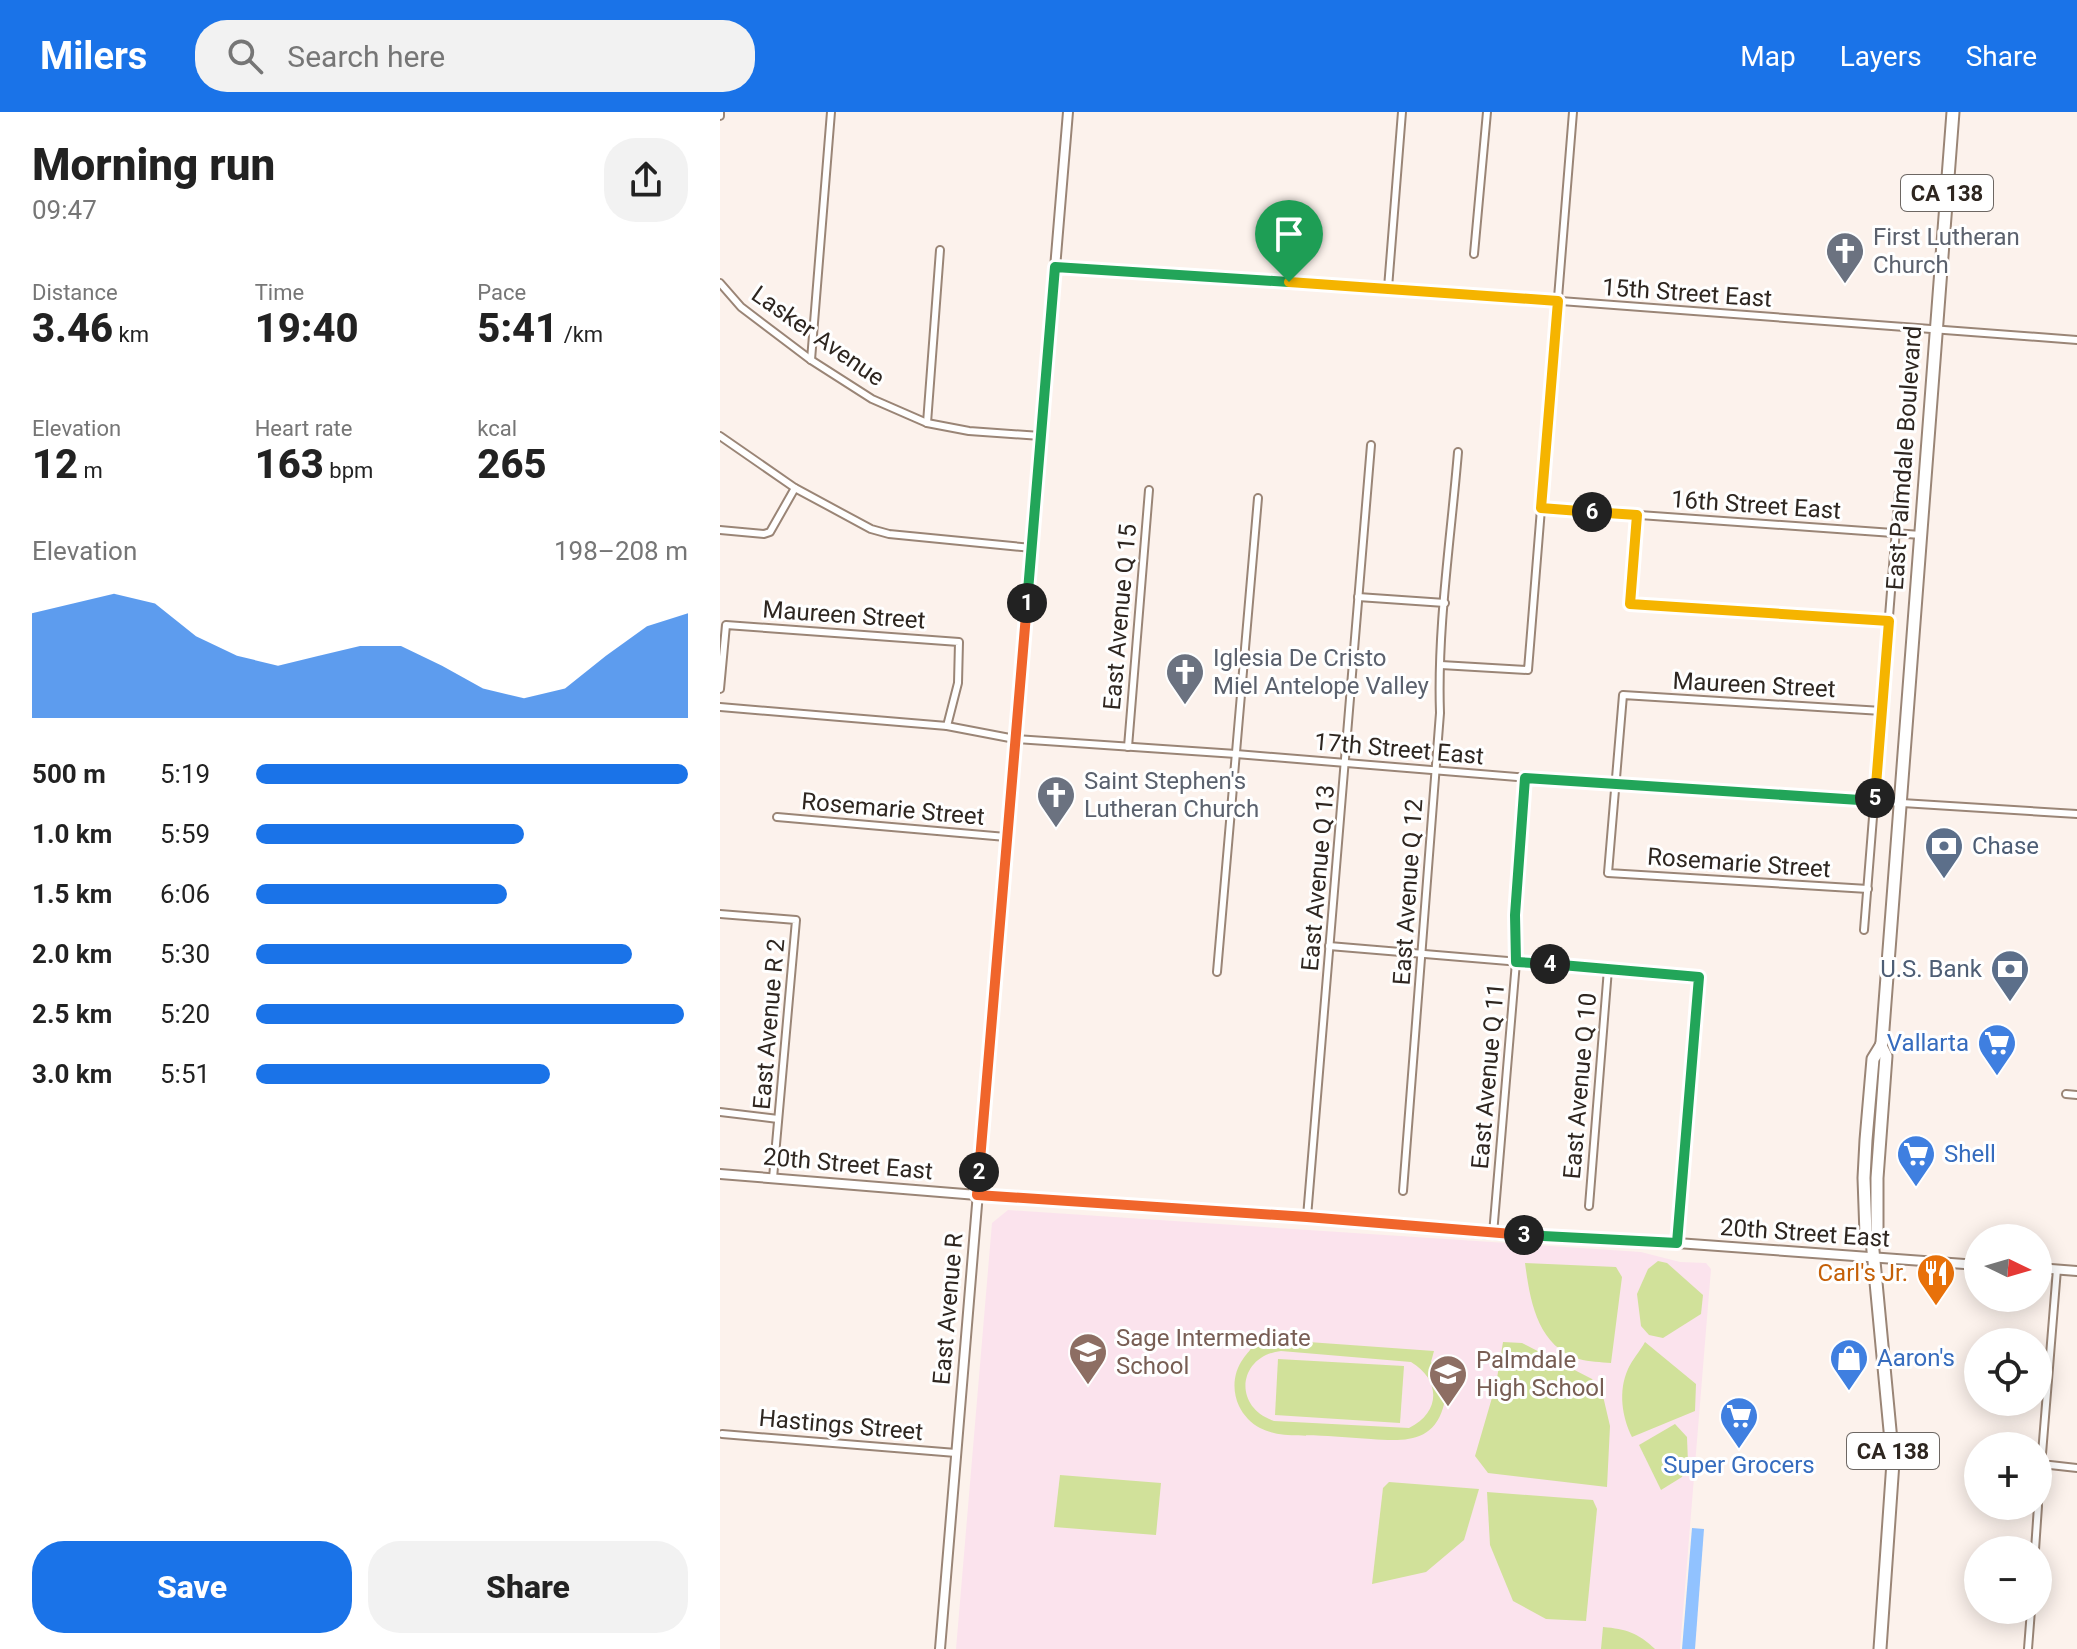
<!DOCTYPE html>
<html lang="en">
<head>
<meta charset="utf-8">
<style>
	body { margin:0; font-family:Roboto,sans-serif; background:#f2f2f2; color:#222; height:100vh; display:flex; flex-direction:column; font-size:30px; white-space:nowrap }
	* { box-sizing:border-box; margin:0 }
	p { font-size:26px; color:#767676 }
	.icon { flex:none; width:44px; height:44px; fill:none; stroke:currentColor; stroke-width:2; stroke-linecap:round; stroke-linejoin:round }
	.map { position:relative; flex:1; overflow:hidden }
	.sheet { display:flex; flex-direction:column; background:#fff; width:720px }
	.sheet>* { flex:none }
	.needle { width:52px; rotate:95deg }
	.fabs { position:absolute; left:1244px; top:1112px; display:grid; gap:16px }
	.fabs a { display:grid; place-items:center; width:88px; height:88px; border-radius:50%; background:#fff; box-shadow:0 4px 20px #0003; font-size:40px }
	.pin { position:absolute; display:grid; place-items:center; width:68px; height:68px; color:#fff; margin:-82px -34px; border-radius:50% 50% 50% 0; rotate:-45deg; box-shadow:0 0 8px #0007 }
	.pin .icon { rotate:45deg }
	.km { position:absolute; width:40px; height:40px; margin:-20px; border-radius:50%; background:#222; color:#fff; font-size:22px; line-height:40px; text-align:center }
	.round { display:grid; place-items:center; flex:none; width:84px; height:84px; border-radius:32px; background:#f2f2f2 }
	.overview { display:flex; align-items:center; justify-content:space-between; height:136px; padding:0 32px }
	h1 { font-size:44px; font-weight:800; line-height:60px }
	.stats { display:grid; grid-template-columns:repeat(3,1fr); gap:12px; height:136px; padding:8px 32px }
	.stats div { display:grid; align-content:center }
	.stats b { font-size:40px; font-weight:800 }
	.stats small { font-size:22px; font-weight:400 }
	.stats p { font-size:22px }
	.chart { height:224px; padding:16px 32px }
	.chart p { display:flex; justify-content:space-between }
	.chart svg { width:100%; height:144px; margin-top:8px; fill:#1a73e8; opacity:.7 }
	.cta { display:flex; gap:16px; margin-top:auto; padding:16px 32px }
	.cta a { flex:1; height:92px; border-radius:32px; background:#1a73e8; color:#fff; font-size:32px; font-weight:800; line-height:92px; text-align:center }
	.cta a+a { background:#f2f2f2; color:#222 }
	ul { padding:0 32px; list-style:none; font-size:26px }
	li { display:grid; grid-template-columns:128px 96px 1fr; align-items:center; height:60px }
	li i { height:20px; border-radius:10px; background:#1a73e8 }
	header { display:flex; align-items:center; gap:48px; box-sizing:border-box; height:112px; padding:0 40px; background:#1a73e8; color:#fff }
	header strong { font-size:38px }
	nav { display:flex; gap:44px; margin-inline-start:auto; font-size:28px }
	.search { width:560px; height:72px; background:#f2f2f2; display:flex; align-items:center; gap:20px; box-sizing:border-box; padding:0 28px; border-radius:32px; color:#767676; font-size:30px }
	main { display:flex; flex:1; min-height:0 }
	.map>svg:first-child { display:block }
	.education { fill:#fbe3ed }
	.green { fill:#d1e19a; fill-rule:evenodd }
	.water { fill:#91c2ff }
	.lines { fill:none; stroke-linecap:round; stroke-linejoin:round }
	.street-casing { stroke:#9a8576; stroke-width:10 }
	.secondary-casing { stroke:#9a8576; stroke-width:12 }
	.highway-casing { stroke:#9a8576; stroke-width:15 }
	.street { stroke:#fff; stroke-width:6 }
	.secondary { stroke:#fff; stroke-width:8 }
	.highway { stroke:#fff; stroke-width:11 }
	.split-1-casing { stroke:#fff; stroke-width:16 }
	.split-2-casing { stroke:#fff; stroke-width:16 }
	.split-3-casing { stroke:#fff; stroke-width:16 }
	.split-4-casing { stroke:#fff; stroke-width:16 }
	.split-5-casing { stroke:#fff; stroke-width:16 }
	.split-6-casing { stroke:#fff; stroke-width:16 }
	.split-7-casing { stroke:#fff; stroke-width:16 }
	.split-1 { stroke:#22a559; stroke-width:10 }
	.split-2 { stroke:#f0652b; stroke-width:10 }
	.split-3 { stroke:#f0652b; stroke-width:10 }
	.split-4 { stroke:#22a559; stroke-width:10 }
	.split-5 { stroke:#22a559; stroke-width:10 }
	.split-6 { stroke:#f5b400; stroke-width:10 }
	.split-7 { stroke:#f5b400; stroke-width:10 }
	.labels { text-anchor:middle; stroke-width:6; stroke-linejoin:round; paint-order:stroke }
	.shield { fill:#fff; stroke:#6d6763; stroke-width:2 }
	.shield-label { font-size:22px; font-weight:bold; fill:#2e2620 }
	.worship-label { font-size:24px; fill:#5b616d; stroke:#fff; text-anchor:start }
	.street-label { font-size:24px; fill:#2e2620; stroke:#fff }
	.service-label { font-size:24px; fill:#4e5e75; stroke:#fff; text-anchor:start }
	.shop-label { font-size:24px; fill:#366cbe; stroke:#fff; text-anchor:start }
	.food-label { font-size:24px; fill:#c56008; stroke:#fff; text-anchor:end }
	.education-label { font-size:24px; fill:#785e54; stroke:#fff; text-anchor:start }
</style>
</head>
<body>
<header>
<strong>Milers</strong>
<div class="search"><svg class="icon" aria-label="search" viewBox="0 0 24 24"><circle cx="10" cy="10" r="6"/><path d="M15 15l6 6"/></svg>Search here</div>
<nav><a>Map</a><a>Layers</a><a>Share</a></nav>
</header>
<main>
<section class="sheet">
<div class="overview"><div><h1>Morning run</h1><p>09:47</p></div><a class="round"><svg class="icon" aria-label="share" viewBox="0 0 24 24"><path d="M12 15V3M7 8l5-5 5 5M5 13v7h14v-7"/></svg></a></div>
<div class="stats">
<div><p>Distance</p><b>3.46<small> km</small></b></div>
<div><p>Time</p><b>19:40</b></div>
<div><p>Pace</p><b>5:41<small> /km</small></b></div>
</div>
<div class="stats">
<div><p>Elevation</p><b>12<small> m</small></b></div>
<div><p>Heart rate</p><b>163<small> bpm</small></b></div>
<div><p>kcal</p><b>265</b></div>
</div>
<div class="chart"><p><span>Elevation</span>198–208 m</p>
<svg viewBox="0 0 160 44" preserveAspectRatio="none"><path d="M0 44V12L10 9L20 6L30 9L40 19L50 25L60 28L70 25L80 22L90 22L100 28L110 35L120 38L130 35L140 25L150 16L160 12V44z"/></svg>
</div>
<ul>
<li><b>500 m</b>5:19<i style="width:100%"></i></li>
<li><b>1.0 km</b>5:59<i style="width:62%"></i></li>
<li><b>1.5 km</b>6:06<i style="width:58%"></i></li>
<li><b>2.0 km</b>5:30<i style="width:87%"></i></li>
<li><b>2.5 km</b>5:20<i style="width:99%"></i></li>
<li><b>3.0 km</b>5:51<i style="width:68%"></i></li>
</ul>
<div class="cta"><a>Save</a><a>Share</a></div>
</section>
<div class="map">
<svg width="1357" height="1537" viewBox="0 0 1357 1537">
	<rect width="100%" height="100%" fill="#fcf2ec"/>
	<path class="education" d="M288,1098L921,1140L960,1150L986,1151L991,1157L960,1537H236L272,1111Z"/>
	<g class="green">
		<path d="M938,1149L947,1151L983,1183L981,1202L943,1226L929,1223L921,1214L917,1182L928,1157Z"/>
		<path d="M805,1151L896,1155L902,1165L891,1251C881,1250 869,1250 859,1247C817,1234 810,1188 805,1151Z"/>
		<path d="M533,1226L714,1239L711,1250C722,1265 728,1278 723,1296C712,1332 681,1329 651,1327C636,1326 622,1325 608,1324C587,1323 559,1326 540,1316C532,1312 523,1303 519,1294C512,1279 513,1261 523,1247C530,1237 532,1239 533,1226ZM561,1239L691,1250C721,1268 721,1300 689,1316L554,1309C512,1295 518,1244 561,1239Z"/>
		<path d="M783,1230L802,1231L872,1267L883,1284L890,1314L887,1375L768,1361L755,1344L776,1272Z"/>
		<path d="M925,1230L976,1272L975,1299L912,1325C902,1305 898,1279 908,1257C912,1248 920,1239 925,1230Z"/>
		<path d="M558,1247L684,1254L680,1311L555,1303Z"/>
		<path d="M955,1312L967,1325L968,1351L962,1365L941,1378L919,1333Z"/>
		<path d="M340,1363L441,1371L436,1423L334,1415Z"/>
		<path d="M669,1370L759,1377L744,1428L706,1460L652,1472L663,1376Z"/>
		<path d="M767,1380L873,1388L877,1397L866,1509L826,1507L793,1489L770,1433Z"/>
		<path d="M883,1515C906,1517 918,1521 935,1537H881Z"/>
	</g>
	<path class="water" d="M972,1416L984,1417L975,1537H962Z"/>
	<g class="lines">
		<defs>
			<g id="street">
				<path d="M0,4V0"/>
				<path d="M754,142L767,0"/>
				<path d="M335,155L668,176L1357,228"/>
				<path d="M0,171L21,195L91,248L152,287L207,311L249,319L321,324"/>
				<path d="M668,176L682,0"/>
				<path d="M91,248L111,0"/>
				<path d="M207,311L220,138"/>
				<path d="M0,324L75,376L151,417L169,422L312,436"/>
				<path d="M821,396L1201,423"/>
				<path d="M917,403L910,492L1169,509"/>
				<path d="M0,418L44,422L50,420L75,376"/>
				<path d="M638,485L725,491"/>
				<path d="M721,553L808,558L853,0"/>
				<path d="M0,577L6,513L239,530L238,571L227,614"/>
				<path d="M0,595L227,614L295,627L516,642L895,673L1357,702"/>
				<path d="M408,635L429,378"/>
				<path d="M57,705L286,725"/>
				<path d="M1148,777L888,761L903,583L1162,599"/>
				<path d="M0,802L76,808L53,1066"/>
				<path d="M1144,818L1179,379"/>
				<path d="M609,834L979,865L957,1131"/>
				<path d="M497,860L538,386"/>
				<path d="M1346,982L1357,983"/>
				<path d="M0,1000L58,1007"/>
				<path d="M683,1079L720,601C717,516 731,425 738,340"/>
				<path d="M869,1094L888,857"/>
				<path d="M587,1105L651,333"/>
				<path d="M773,1122L796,850L795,803L805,666"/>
				<path d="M2,1322L236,1341"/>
				<path d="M1330,1353L1357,1356"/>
				<path d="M1318,1391L1337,1157"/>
				<path d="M1315,1438L1318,1394"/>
				<path d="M1308,1537L1311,1498"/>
			</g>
			<g id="secondary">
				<path d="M0,1062L257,1083L587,1105L773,1122L957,1131L1258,1153"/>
				<path d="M1318,1156L1357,1159"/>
				<path d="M220,1537L348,0"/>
			</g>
			<g id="highway">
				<path d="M1152,1128L1146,1123L1144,1066L1146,1028L1153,947L1161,934L1162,930L1233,0"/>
				<path d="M1160,1537L1173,1350L1152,1128L1157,1123V1066L1166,944L1161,934"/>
			</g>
		</defs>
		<use href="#street" class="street-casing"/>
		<use href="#secondary" class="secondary-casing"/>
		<use href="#highway" class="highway-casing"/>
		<use href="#street" class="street"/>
		<use href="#secondary" class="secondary"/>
		<use href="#highway" class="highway"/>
	</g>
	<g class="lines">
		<defs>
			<path id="split-1" d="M307,491L335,155L569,170"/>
			<path id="split-2" d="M259,1060L307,491"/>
			<path id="split-3" d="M259,1060L257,1083L587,1105L804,1123"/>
			<path id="split-4" d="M804,1123L957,1131L979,865L830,852"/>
			<path id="split-5" d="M830,852L796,850L795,803L805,666L1155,689V686"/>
			<path id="split-6" d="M872,400L917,403L910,492L1169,509L1155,686"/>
			<path id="split-7" d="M569,170L838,189L821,396L872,400"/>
		</defs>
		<use href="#split-1" class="split-1-casing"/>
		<use href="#split-2" class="split-2-casing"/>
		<use href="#split-3" class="split-3-casing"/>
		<use href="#split-4" class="split-4-casing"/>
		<use href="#split-5" class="split-5-casing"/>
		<use href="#split-6" class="split-6-casing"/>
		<use href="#split-7" class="split-7-casing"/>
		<use href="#split-1" class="split-1"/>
		<use href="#split-2" class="split-2"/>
		<use href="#split-3" class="split-3"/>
		<use href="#split-4" class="split-4"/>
		<use href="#split-5" class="split-5"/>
		<use href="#split-6" class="split-6"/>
		<use href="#split-7" class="split-7"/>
	</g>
	<defs>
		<symbol id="church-pin" viewBox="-11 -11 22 30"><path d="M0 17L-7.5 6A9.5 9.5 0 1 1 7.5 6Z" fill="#6b7280" stroke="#fff"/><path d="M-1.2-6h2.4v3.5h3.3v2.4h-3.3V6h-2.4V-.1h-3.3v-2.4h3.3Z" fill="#fff"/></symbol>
		<symbol id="bank-pin" viewBox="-11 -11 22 30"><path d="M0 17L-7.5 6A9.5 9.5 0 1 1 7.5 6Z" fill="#5c6f8a" stroke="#fff"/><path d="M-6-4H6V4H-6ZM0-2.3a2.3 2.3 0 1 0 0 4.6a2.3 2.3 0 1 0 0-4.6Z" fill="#fff"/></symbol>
		<symbol id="supermarket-pin" viewBox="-11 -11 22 30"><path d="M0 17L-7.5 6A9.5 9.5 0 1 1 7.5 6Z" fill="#3f7fe0" stroke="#fff"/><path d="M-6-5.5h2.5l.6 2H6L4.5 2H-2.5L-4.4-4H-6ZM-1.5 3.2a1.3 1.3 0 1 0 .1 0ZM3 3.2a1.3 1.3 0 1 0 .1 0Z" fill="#fff"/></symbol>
		<symbol id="restaurant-pin" viewBox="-11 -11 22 30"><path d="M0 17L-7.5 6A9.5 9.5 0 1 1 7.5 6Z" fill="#e8710a" stroke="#fff"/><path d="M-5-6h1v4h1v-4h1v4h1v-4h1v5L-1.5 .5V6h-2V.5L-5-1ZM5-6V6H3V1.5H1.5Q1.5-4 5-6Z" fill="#fff"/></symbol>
		<symbol id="school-pin" viewBox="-11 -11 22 30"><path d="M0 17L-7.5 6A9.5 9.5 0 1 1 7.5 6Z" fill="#8d6e63" stroke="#fff"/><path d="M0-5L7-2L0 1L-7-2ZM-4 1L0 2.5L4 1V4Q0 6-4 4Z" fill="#fff"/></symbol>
		<symbol id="shop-pin" viewBox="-11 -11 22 30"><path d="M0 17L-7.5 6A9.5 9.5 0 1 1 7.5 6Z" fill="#3f7fe0" stroke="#fff"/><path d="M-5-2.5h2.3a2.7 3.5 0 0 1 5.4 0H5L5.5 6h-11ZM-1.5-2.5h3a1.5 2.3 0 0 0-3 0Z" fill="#fff"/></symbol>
	</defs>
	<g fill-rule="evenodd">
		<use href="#church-pin" x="1103" y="117" width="44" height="60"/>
		<use href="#church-pin" x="443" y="538" width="44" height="60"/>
		<use href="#church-pin" x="314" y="661" width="44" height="60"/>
		<use href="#bank-pin" x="1202" y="712" width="44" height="60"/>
		<use href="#bank-pin" x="1268" y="835" width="44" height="60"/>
		<use href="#supermarket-pin" x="1255" y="909" width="44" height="60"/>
		<use href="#supermarket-pin" x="1174" y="1020" width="44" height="60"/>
		<use href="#restaurant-pin" x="1194" y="1139" width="44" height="60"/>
		<use href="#school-pin" x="346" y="1218" width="44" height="60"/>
		<use href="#shop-pin" x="1107" y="1224" width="44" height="60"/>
		<use href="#school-pin" x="706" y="1240" width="44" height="60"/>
		<use href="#supermarket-pin" x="997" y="1282" width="44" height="60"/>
	</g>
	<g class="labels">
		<g class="shield">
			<rect x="1181" y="63" width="92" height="36" rx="6"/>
			<rect x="1127" y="1321" width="92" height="36" rx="6"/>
		</g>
		<g class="shield-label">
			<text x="1227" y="89">CA 138</text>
			<text x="1173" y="1347">CA 138</text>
		</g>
		<g class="worship-label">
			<text x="1153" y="133">First Lutheran<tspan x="1153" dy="28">Church</tspan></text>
			<text x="493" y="554">Iglesia De Cristo<tspan x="493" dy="28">Miel Antelope Valley</tspan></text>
			<text x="364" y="677">Saint Stephen's<tspan x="364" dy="28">Lutheran Church</tspan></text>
		</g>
		<g class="street-label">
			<text transform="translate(967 181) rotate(4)" y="8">15th Street East</text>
			<text transform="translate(98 224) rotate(35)" y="8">Lasker Avenue</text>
			<text transform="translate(1184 346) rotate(-86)" y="8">East Palmdale Boulevard</text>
			<text transform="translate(1036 393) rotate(4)" y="8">16th Street East</text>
			<text transform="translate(124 503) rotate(4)" y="8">Maureen Street</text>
			<text transform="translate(400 505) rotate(-85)" y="8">East Avenue Q 15</text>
			<text transform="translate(1034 573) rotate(3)" y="8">Maureen Street</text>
			<text transform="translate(679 637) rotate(5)" y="8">17th Street East</text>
			<text transform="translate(173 697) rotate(5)" y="8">Rosemarie Street</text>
			<text transform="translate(1019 751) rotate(4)" y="8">Rosemarie Street</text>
			<text transform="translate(598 766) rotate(-85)" y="8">East Avenue Q 13</text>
			<text transform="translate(688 780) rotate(-86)" y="8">East Avenue Q 12</text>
			<text transform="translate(49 912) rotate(-85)" y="8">East Avenue R 2</text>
			<text transform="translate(768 964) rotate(-85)" y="8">East Avenue Q 11</text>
			<text transform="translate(860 974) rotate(-85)" y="8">East Avenue Q 10</text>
			<text transform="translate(128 1052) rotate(5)" y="8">20th Street East</text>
			<text transform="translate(1085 1121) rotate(4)" y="8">20th Street East</text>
			<text transform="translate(228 1197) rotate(-85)" y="8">East Avenue R</text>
			<text transform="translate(121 1313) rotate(5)" y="8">Hastings Street</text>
		</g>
		<g class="service-label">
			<text x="1252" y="742">Chase</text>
			<text x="1262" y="865" text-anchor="end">U.S. Bank</text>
		</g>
		<g class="shop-label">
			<text x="1249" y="939" text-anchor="end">Vallarta</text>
			<text x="1224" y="1050">Shell</text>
			<text x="1157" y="1254">Aaron's</text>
			<text x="1019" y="1361" text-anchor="middle">Super Grocers</text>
		</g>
		<g class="food-label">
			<text x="1188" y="1169">Carl's Jr.</text>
		</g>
		<g class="education-label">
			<text x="396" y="1234">Sage Intermediate<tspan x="396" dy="28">School</tspan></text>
			<text x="756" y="1256">Palmdale<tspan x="756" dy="28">High School</tspan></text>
		</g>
	</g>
</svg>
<div class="fabs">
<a><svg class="needle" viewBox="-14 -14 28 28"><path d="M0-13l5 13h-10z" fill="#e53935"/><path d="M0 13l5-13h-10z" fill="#767676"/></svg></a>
<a><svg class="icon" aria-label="locate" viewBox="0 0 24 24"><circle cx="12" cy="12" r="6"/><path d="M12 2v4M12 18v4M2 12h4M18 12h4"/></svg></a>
<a>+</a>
<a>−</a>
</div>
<div class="pin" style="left:569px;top:170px;background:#1e9e55"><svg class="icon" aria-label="arrive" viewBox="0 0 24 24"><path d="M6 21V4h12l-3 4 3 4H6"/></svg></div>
<b class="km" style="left:307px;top:491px">1</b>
<b class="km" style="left:259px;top:1060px">2</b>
<b class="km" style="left:804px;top:1123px">3</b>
<b class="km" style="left:830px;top:852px">4</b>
<b class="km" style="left:1155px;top:686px">5</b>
<b class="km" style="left:872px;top:400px">6</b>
</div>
</main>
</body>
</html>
